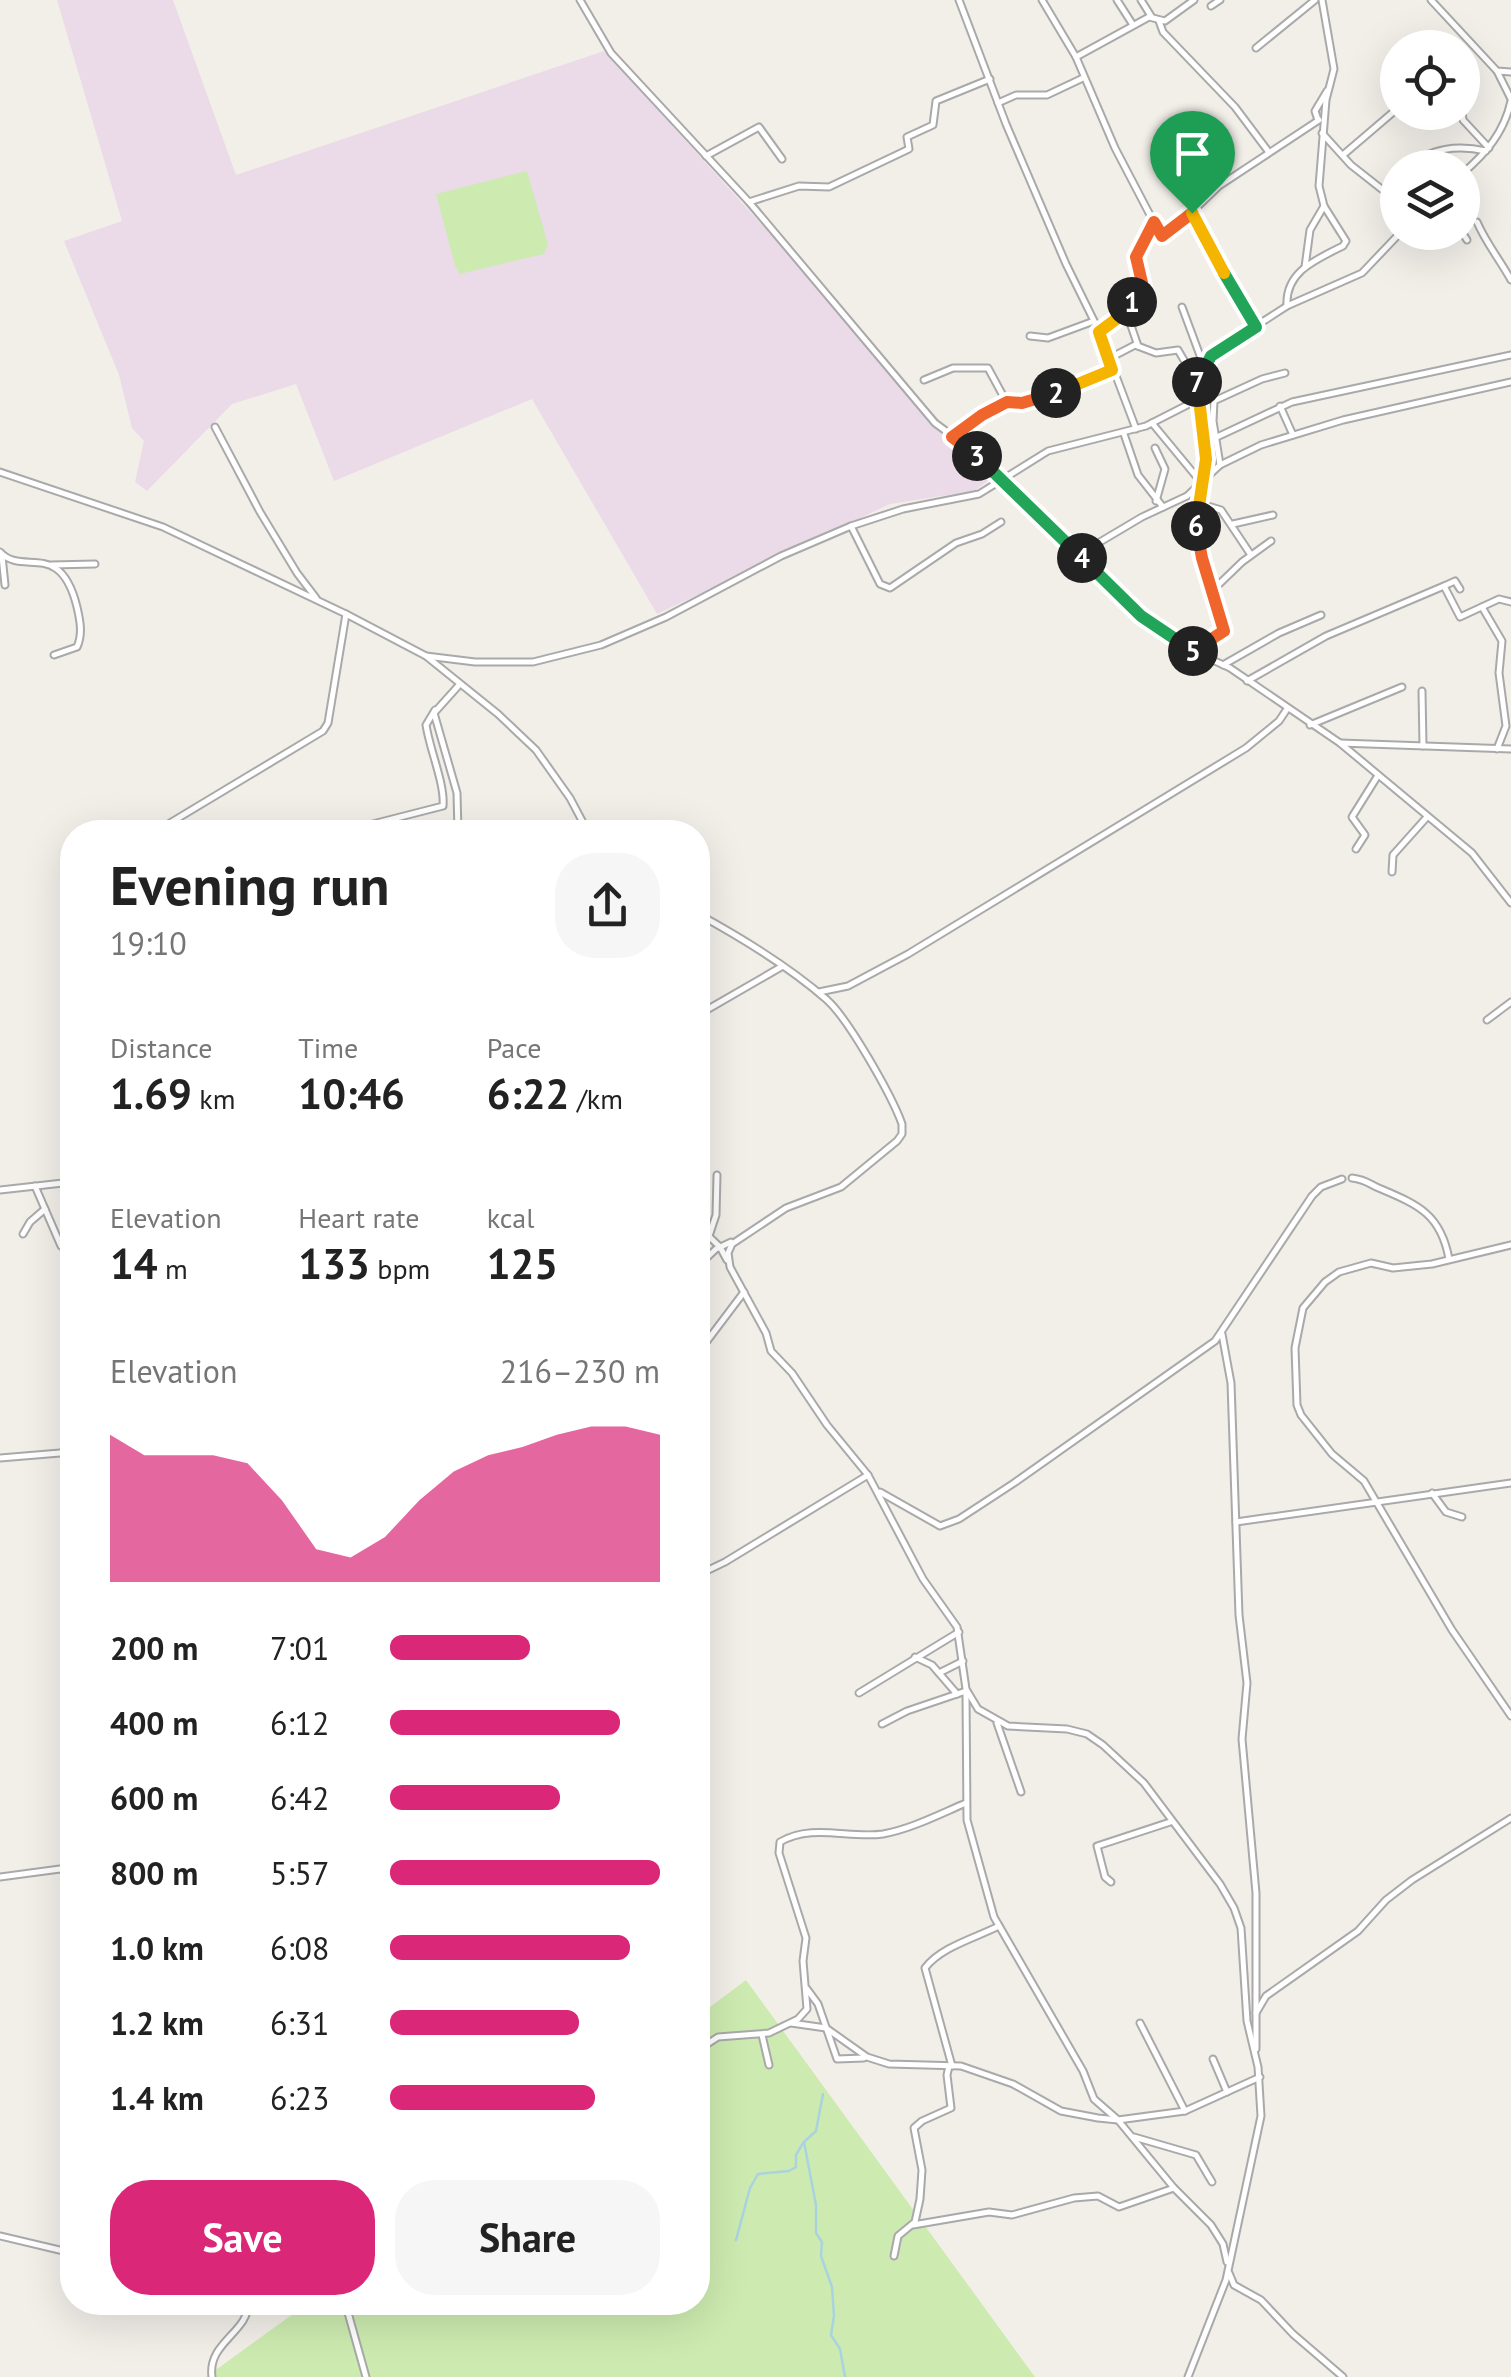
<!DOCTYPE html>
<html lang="en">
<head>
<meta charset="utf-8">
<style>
	body { margin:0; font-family:"PT Sans",sans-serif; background:#f6f6f6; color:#222; height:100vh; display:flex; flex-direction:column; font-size:38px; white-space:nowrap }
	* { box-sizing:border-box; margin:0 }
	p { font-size:32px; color:#767676 }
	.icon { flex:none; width:55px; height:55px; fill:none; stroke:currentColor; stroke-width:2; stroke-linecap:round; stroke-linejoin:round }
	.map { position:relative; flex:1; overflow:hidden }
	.side { position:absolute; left:60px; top:820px; width:650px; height:1495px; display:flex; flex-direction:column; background:#fff; border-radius:40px; box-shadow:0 10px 40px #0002 }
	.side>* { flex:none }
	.fabs { position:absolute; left:1380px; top:30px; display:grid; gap:20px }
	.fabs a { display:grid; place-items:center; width:100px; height:100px; border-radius:50%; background:#fff; box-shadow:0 10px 40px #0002; font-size:50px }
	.pin { position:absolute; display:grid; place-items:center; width:85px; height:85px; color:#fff; margin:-102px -42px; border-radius:50% 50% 50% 0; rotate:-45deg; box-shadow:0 0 10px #0007 }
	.pin .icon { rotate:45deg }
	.km { position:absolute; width:50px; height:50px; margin:-25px; border-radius:50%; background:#222; color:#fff; font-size:28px; line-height:50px; text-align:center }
	.round { display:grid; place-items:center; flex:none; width:105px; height:105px; border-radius:40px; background:#f6f6f6 }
	.headline { display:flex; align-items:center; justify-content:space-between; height:170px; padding:0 50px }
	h1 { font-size:55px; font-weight:600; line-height:75px }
	.stats { display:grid; grid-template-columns:repeat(3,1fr); gap:15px; height:170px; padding:10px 50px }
	.stats div { display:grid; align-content:center }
	.stats b { font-size:42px; font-weight:600 }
	.stats small { font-size:28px; font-weight:400 }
	.stats p { font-size:28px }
	.chart { height:280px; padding:20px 50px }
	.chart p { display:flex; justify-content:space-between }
	.chart svg { width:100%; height:180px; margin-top:10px; fill:#db2777; opacity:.7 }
	.primary-button { display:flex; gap:20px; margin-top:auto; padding:20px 50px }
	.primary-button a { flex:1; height:115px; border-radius:40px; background:#db2777; color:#fff; font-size:40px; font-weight:600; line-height:115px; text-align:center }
	.primary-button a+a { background:#f6f6f6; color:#222 }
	ul { padding:0 50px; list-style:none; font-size:32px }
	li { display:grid; grid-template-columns:160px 120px 1fr; align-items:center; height:75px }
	li i { height:25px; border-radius:12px; background:#db2777 }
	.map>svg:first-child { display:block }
	.industrial { fill:#ebdbe8 }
	.grass { fill:#cdebb0 }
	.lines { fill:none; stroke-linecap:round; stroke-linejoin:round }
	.stream { stroke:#aad3df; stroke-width:2.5 }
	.street-casing { stroke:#a9a9a9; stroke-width:9 }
	.street { stroke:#fff; stroke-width:5 }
	.split-1-casing { stroke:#fff; stroke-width:20 }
	.split-2-casing { stroke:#fff; stroke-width:20 }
	.split-3-casing { stroke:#fff; stroke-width:20 }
	.split-4-casing { stroke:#fff; stroke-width:20 }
	.split-5-casing { stroke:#fff; stroke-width:20 }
	.split-6-casing { stroke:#fff; stroke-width:20 }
	.split-7-casing { stroke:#fff; stroke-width:20 }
	.split-8-casing { stroke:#fff; stroke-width:20 }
	.split-9-casing { stroke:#fff; stroke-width:20 }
	.split-1 { stroke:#f0652b; stroke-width:12 }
	.split-2 { stroke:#f5b400; stroke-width:12 }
	.split-3 { stroke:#f0652b; stroke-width:12 }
	.split-4 { stroke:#22a559; stroke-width:12 }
	.split-5 { stroke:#22a559; stroke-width:12 }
	.split-6 { stroke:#f0652b; stroke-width:12 }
	.split-7 { stroke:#f5b400; stroke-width:12 }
	.split-8 { stroke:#22a559; stroke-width:12 }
	.split-9 { stroke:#f5b400; stroke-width:12 }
</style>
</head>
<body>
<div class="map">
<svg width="1511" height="2377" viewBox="0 0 1511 2377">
	<rect width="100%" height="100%" fill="#f2efe9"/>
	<path class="industrial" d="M57,0H173L236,175L604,51L992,478L974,491L890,504L657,614L532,399L334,481L296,384L232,404L147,491L135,482L144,441L132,428L119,375L64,241L122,221Z"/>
	<g class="grass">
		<path d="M527,171L548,244L544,254L460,274L455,266L436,194Z"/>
		<path d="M746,1980L1035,2377H206L308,2303L698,2302V2016Z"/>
	</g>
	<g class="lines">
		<g class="stream">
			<path d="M823,2094L816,2131L804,2142L816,2205V2233L822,2242L821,2256L832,2287L834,2316L831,2335L840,2349L845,2377"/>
			<path d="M736,2240L750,2188L758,2174L789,2171L796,2167V2155L803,2143"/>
		</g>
		<defs>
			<g id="street">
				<path d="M580,0L611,53L749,202L935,423L965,445L1141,616L1182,646L1230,668L1340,743L1472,853L1511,903"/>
				<path d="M959,0L1006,124L1066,264L1099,331L1136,429"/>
				<path d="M1042,0L1076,57L1115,148L1161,236L1191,213L1219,186L1319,120"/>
				<path d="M1117,0L1133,25"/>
				<path d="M1141,0L1151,16"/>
				<path d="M1431,0L1497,71L1511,72"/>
				<path d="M1211,6L1220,0"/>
				<path d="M1159,21L1163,32L1235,107L1268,151"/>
				<path d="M1256,48L1315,0"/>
				<path d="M1076,57L1149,17L1165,21L1194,0"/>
				<path d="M1497,71L1511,99"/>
				<path d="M998,103L1016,95H1047L1083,78"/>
				<path d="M1462,108L1468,91"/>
				<path d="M1462,112L1463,120L1489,148"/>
				<path d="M1318,120L1315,111L1327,91"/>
				<path d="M1322,133L1351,165L1384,191L1390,190L1398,181"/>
				<path d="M1343,155L1398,108"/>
				<path d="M706,156L759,127L782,159"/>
				<path d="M1410,168C1429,147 1459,145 1486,151"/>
				<path d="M1462,174C1486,153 1504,133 1511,101"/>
				<path d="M749,202L799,186L829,187L909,149L907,137L933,125L936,101L990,79"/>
				<path d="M1191,213L1256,327"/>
				<path d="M1477,222C1486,243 1500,260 1511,280"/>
				<path d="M1462,232L1467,240"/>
				<path d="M1305,267L1310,230L1324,206"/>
				<path d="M1287,306C1285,272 1315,260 1343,246L1346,241L1324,206L1319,186L1326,100L1334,69L1322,0"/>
				<path d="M1182,307L1202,361"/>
				<path d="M1099,331L1124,312"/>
				<path d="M1030,336L1048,338L1094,321"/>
				<path d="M1138,346L1126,311L1145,291L1136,257L1154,222"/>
				<path d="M1110,358L1135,345L1156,353L1178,350L1192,374"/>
				<path d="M924,380L953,368H988L1007,403"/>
				<path d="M1197,383L1210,358"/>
				<path d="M1199,399L1206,447L1205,475"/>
				<path d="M1280,406L1293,435"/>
				<path d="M1152,423L1200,481"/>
				<path d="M215,427L260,512L297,573L316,598"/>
				<path d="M1124,434L1138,475L1163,507"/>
				<path d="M952,437L982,415L1007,403L1040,398L1112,370"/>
				<path d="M1217,437L1292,402L1511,355"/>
				<path d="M1155,448L1165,469L1156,501"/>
				<path d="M1220,465L1213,421L1214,401L1262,379L1285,373"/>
				<path d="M0,472L163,527L346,614L426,656L498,714L536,750L570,798L588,832"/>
				<path d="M1198,503L1221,510L1251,555"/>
				<path d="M1233,524L1273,515"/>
				<path d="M851,526L880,584L890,588L956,543L982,534L1001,522"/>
				<path d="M0,552C23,577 60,538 77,607C80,620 83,634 77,647L54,655"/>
				<path d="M1078,555L1142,517L1187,496L1220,465L1261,445L1343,420L1511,382"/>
				<path d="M2,556L5,585"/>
				<path d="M51,565L95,564"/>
				<path d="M1444,586L1455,581L1460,589"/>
				<path d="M1212,591L1242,562L1271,541"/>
				<path d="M1482,607L1502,641L1499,673L1506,726L1497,749"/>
				<path d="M1192,651L1224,631L1196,526L1201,485"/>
				<path d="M426,656L475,662H533L601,645L666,617L781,556L851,526L903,509L979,494L1048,451L1146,426L1199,399L1192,375L1202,361L1287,306L1362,273L1401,232"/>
				<path d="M1223,665L1279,633L1321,615"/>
				<path d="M1247,681L1326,636L1444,586L1460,617L1499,599L1511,602"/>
				<path d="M1422,691L1423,746"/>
				<path d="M1310,725L1402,687"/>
				<path d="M1340,743L1511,749"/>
				<path d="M365,826L443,806C445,784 430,751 426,725L435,710"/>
				<path d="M155,832L323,731L328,723L346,614"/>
				<path d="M458,832L457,793L434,713L460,684"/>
				<path d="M1356,849L1365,835L1352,817L1377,777"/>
				<path d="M1392,872L1393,855L1427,817"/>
				<path d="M698,914C742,938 788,966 826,999C848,1018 892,1096 902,1124V1134L897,1141L841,1187L786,1208L732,1244L728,1253L730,1267L766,1333L771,1351L792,1373L827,1425L868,1475L923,1579L957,1627L966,1689L978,1709L1008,1726L1067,1729L1087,1734L1103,1745L1144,1783L1220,1884L1234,1908L1241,1928L1247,2021L1258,2067L1261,2116L1226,2280L1188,2377"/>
				<path d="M819,992L848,986L908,954L1246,748L1279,721L1287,709"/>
				<path d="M698,1015L781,967"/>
				<path d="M1487,1020L1511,1002"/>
				<path d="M1352,1178C1368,1180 1368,1184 1381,1189C1419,1205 1441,1215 1449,1259"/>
				<path d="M35,1186L61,1246"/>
				<path d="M0,1190L72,1182"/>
				<path d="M698,1226L720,1247L727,1260"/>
				<path d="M23,1234L30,1222L45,1209"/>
				<path d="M709,1236L716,1215L717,1175"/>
				<path d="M1511,1245L1432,1264L1393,1268L1371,1263L1339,1272L1325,1282L1303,1308L1295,1348L1297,1405L1301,1415L1332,1454L1364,1481L1452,1630L1511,1716"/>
				<path d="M698,1266L716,1249L731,1242"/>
				<path d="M1222,1334L1231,1383L1239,1615L1247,1683L1242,1739L1256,1893V2013"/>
				<path d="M698,1353L744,1292"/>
				<path d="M0,1458L72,1452"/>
				<path d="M880,1492L940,1526L959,1519L1014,1483L1215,1341L1312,1196L1321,1187L1342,1179"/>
				<path d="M1432,1493L1446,1512L1462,1517"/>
				<path d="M1236,1522L1511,1483"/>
				<path d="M698,1575L725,1562L868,1475"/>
				<path d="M915,1657L932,1665L957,1694"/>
				<path d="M939,1673L963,1661"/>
				<path d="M859,1693L959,1632"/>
				<path d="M966,1693L967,1820L994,1917L1083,2071L1094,2099L1118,2120L1174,2188L1211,2225L1223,2244L1227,2262"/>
				<path d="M997,1723L1021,1792"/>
				<path d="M882,1724L907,1711L966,1691"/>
				<path d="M0,1877L60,1869L72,1871"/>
				<path d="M1111,1882L1105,1877L1097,1846L1170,1822"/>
				<path d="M807,1989L818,2004L837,2059L864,2058"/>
				<path d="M791,2023L826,2028L867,2057L889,2064L961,2066L1013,2084L1061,2111L1098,2118L1118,2120L1185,2111L1260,2077"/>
				<path d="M1140,2023L1185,2111"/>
				<path d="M762,2035L769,2065"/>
				<path d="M1256,2049V2013L1266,1996L1358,1931L1386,1900L1412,1880L1511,1818"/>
				<path d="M698,2050L718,2037L769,2033L798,2019L807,2009L803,1961L806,1938L779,1853L780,1842C812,1823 849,1839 883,1834C911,1829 940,1814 966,1803"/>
				<path d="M1213,2059L1227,2092"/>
				<path d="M952,2066L925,1968C941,1947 975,1938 999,1926"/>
				<path d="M1134,2137L1196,2155L1212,2182"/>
				<path d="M913,2225L989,2212L1012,2215L1074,2198L1098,2196L1119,2207L1174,2188"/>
				<path d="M0,2236L72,2253"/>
				<path d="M894,2256L898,2236L915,2222L920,2199L922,2170L914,2128L922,2121L951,2108L947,2075L949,2066"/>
				<path d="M1229,2273L1234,2285L1261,2300L1293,2334L1343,2377"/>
				<path d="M345,2302L366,2377"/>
				<path d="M212,2377C207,2342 250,2332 248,2302"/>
			</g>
		</defs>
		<use href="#street" class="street-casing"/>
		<use href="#street" class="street"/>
	</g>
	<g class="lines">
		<defs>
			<path id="split-1" d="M1132,302L1144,291L1136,257L1154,222L1162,236L1192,213"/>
			<path id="split-2" d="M1056,393L1112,370L1099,332L1123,314L1132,302"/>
			<path id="split-3" d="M977,456L952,437L982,415L1007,402L1022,403L1056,393"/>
			<path id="split-4" d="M977,456L1082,558"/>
			<path id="split-5" d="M1082,558L1141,616L1193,651"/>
			<path id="split-6" d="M1193,651L1224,631L1202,558L1196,526"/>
			<path id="split-7" d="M1196,526L1206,459L1197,382"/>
			<path id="split-8" d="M1197,382L1211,356L1256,327L1224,273"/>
			<path id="split-9" d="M1192,213L1224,273"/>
		</defs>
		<use href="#split-1" class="split-1-casing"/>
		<use href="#split-2" class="split-2-casing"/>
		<use href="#split-3" class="split-3-casing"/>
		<use href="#split-4" class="split-4-casing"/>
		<use href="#split-5" class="split-5-casing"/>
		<use href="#split-6" class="split-6-casing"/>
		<use href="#split-7" class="split-7-casing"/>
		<use href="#split-8" class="split-8-casing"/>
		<use href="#split-9" class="split-9-casing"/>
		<use href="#split-1" class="split-1"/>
		<use href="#split-2" class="split-2"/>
		<use href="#split-3" class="split-3"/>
		<use href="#split-4" class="split-4"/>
		<use href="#split-5" class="split-5"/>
		<use href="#split-6" class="split-6"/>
		<use href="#split-7" class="split-7"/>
		<use href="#split-8" class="split-8"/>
		<use href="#split-9" class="split-9"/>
	</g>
</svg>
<div class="fabs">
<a><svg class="icon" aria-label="locate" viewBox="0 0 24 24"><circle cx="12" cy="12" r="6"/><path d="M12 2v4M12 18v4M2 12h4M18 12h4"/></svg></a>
<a><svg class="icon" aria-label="layers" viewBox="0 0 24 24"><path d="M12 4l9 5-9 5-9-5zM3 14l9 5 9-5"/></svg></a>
</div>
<div class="pin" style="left:1192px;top:213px;background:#1e9e55"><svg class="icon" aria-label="arrive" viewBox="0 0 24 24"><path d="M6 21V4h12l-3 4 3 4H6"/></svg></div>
<b class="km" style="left:1132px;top:302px">1</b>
<b class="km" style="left:1056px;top:393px">2</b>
<b class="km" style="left:977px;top:456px">3</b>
<b class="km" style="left:1082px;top:558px">4</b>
<b class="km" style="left:1193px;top:651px">5</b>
<b class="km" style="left:1196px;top:526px">6</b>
<b class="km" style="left:1197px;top:382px">7</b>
<section class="side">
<div class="headline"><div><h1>Evening run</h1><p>19:10</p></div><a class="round"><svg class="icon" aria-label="share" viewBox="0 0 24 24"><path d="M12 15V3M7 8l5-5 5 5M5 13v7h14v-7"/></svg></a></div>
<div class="stats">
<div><p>Distance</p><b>1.69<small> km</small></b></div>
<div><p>Time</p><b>10:46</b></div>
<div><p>Pace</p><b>6:22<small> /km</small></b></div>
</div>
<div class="stats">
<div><p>Elevation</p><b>14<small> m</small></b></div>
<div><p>Heart rate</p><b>133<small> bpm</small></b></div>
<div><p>kcal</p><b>125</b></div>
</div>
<div class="chart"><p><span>Elevation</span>216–230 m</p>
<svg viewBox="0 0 160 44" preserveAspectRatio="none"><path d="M0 44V8L10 13L20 13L30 13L40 15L50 24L60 36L70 38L80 33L90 24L100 17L110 13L120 11L130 8L140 6L150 6L160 8V44z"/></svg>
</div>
<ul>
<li><b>200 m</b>7:01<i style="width:52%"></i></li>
<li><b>400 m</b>6:12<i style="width:85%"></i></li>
<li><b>600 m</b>6:42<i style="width:63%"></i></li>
<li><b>800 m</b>5:57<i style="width:100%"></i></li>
<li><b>1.0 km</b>6:08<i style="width:89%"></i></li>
<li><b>1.2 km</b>6:31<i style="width:70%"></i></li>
<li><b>1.4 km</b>6:23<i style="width:76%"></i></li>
</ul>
<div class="primary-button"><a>Save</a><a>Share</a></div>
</section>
</div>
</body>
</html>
